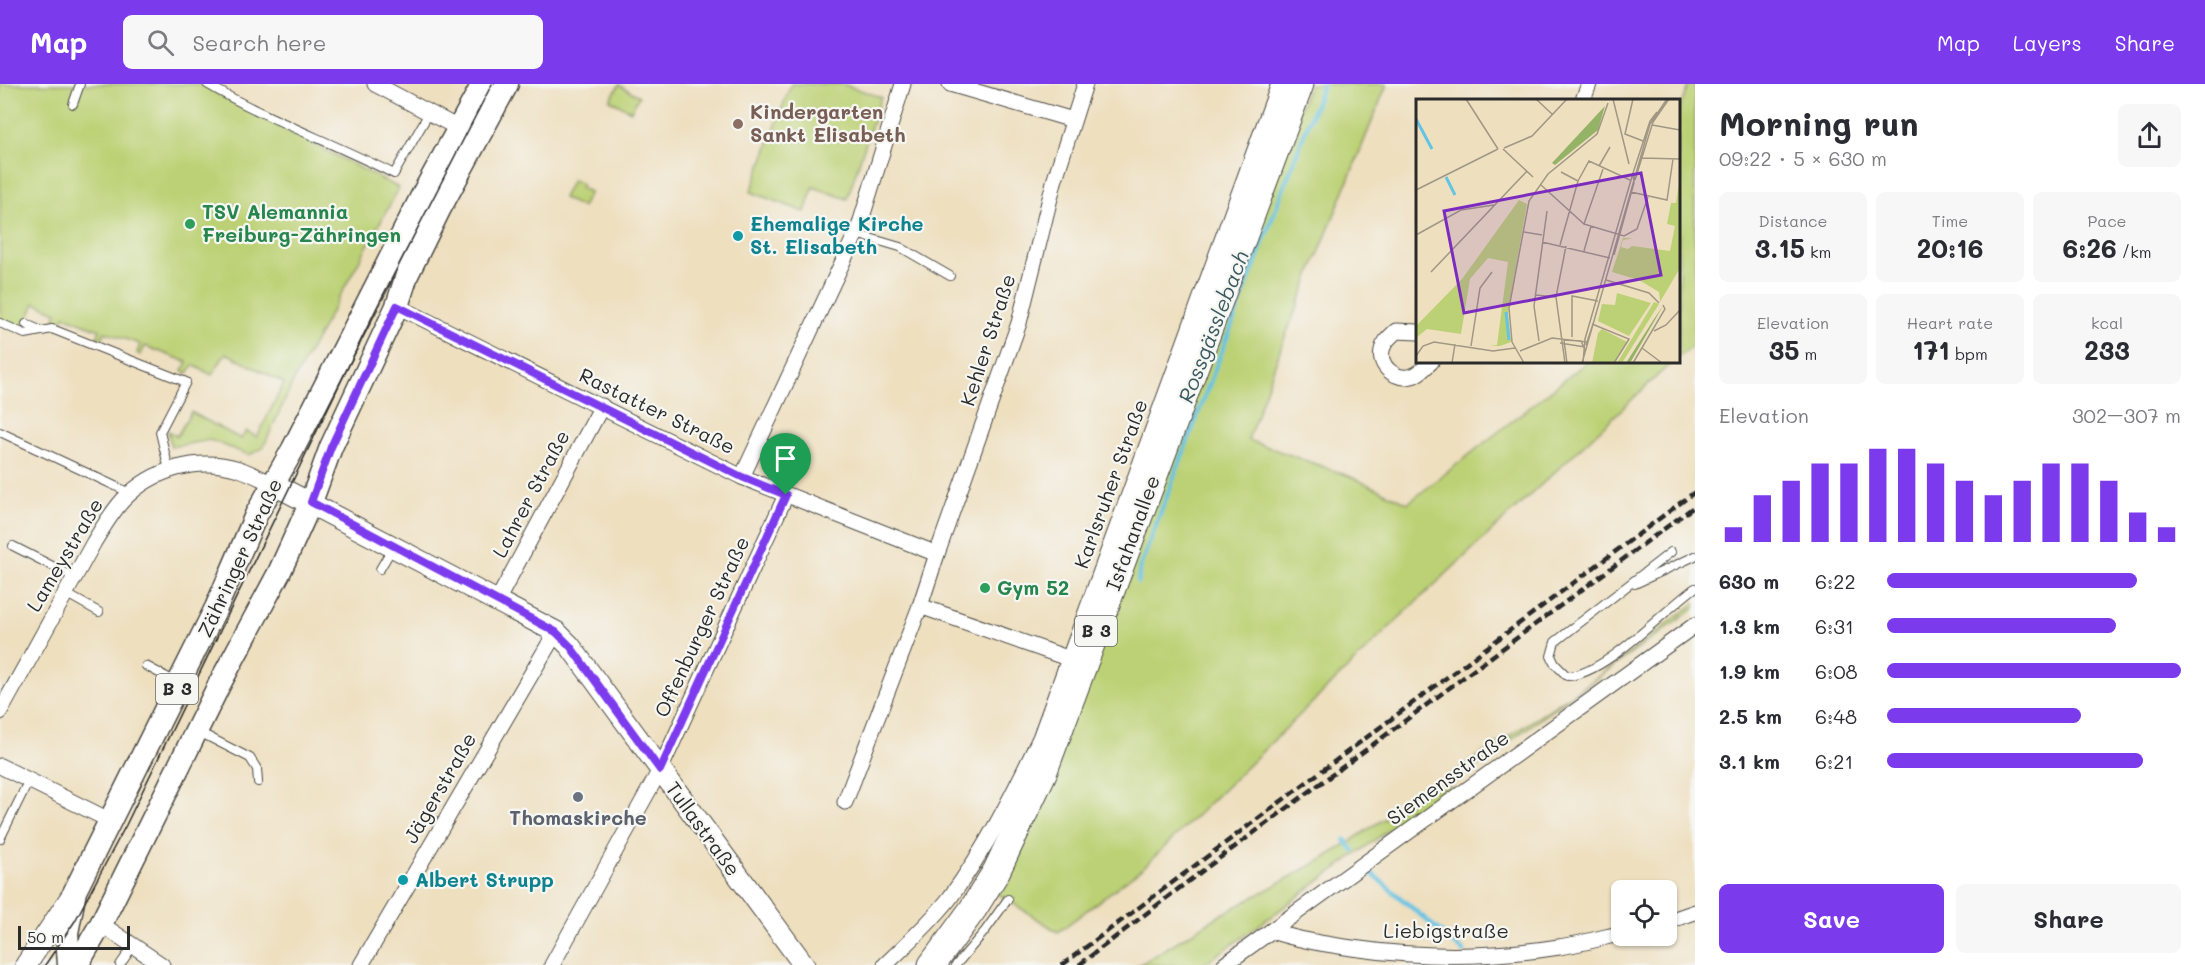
<!DOCTYPE html>
<html lang="en">
<head>
<meta charset="utf-8">
<style>
	body { margin:0; font-family:Mali,sans-serif; background:#f7f7f7; color:#2b2b33; height:100vh; display:flex; flex-direction:column; font-size:22px; white-space:nowrap }
	* { box-sizing:border-box; margin:0 }
	p { font-size:20px; color:#7c7c81 }
	.icon { flex:none; width:33px; height:33px; fill:none; stroke:currentColor; stroke-width:2; stroke-linecap:round; stroke-linejoin:round }
	.map { position:relative; flex:1; overflow:hidden }
	.sheet { display:flex; flex-direction:column; background:#fff; width:510px }
	.sheet>* { flex:none }
	.tools { position:absolute; left:1611px; top:796px; display:grid; gap:12px }
	.tools a { display:grid; place-items:center; width:66px; height:66px; border-radius:9px; background:#fff; box-shadow:0 2px 4px #0004; font-size:30px }
	.scale { position:absolute; left:18px; bottom:15px; width:112px; box-sizing:border-box; padding-left:6px; border:3px solid #2b2b2b; border-top:0; font-size:16px; line-height:21px; white-space:nowrap; color:#2b2b2b; -webkit-text-stroke:4px #f6f6f2; paint-order:stroke }
	.pin { position:absolute; display:grid; place-items:center; width:51px; height:51px; color:#fff; margin:-62px -26px; border-radius:50% 50% 50% 0; rotate:-45deg; box-shadow:0 0 6px #0007 }
	.pin .icon { rotate:45deg }
	.round { display:grid; place-items:center; flex:none; width:63px; height:63px; border-radius:9px; background:#f7f7f7 }
	.headline { display:flex; align-items:center; justify-content:space-between; height:102px; padding:0 24px }
	h1 { font-size:33px; font-weight:800; line-height:45px }
	.metrics { display:grid; grid-template-columns:repeat(3,1fr); gap:9px; height:102px; padding:6px 24px }
	.metrics div { display:grid; align-content:center; border-radius:9px; background:#f7f7f7; text-align:center }
	.metrics b { font-size:26px; font-weight:800 }
	.metrics small { font-size:16px; font-weight:400 }
	.metrics p { font-size:16px }
	.chart { height:168px; padding:12px 24px }
	.chart p { display:flex; justify-content:space-between }
	.chart svg { width:100%; height:108px; margin-top:6px; stroke:#7c3aed; stroke-width:6 }
	.primary-button { display:flex; gap:12px; margin-top:auto; padding:12px 24px }
	.primary-button a { flex:1; height:69px; border-radius:9px; background:#7c3aed; color:#fff; font-size:24px; font-weight:800; line-height:69px; text-align:center }
	.primary-button a+a { background:#f7f7f7; color:#2b2b33 }
	ul { padding:0 24px; list-style:none; font-size:20px }
	li { display:grid; grid-template-columns:96px 72px 1fr; align-items:center; height:45px }
	li i { height:15px; border-radius:8px; background:#7c3aed }
	header { display:flex; align-items:center; gap:36px; box-sizing:border-box; height:84px; padding:0 30px; background:#7c3aed; color:#fff }
	header strong { font-size:28px }
	nav { display:flex; gap:33px; margin-inline-start:auto; font-size:21px }
	.search { width:420px; height:54px; background:#f7f7f7; display:flex; align-items:center; gap:15px; box-sizing:border-box; padding:0 21px; border-radius:9px; color:#7c7c81; font-size:22px }
	main { display:flex; flex:1; min-height:0 }
	.map>svg:first-child { display:block }
	.green { fill:#bcd175; stroke:#747e50; stroke-width:1.5 }
	.lines { fill:none; stroke-linecap:round; stroke-linejoin:round }
	.stream { stroke:#65c3e3; stroke-width:4.5 }
	.lane-casing { stroke:#484641; stroke-width:10 }
	.street-casing { stroke:#484641; stroke-width:17 }
	.secondary-casing { stroke:#484641; stroke-width:23 }
	.primary-casing { stroke:#484641; stroke-width:25 }
	.highway-casing { stroke:#484641; stroke-width:29 }
	.lane { stroke:#fff; stroke-width:8 }
	.street { stroke:#fff; stroke-width:15 }
	.secondary { stroke:#fff; stroke-width:21 }
	.primary { stroke:#fff; stroke-width:22 }
	.highway { stroke:#fff; stroke-width:27 }
	.tram { stroke:#2b2b2b; stroke-width:1.5 }
	.rail { stroke:#2b2b2b; stroke-width:4.5; stroke-dasharray:9 4.5; stroke-linecap:butt }
	.route-casing { stroke:#fff; stroke-width:12 }
	.route { stroke:#7c3aed; stroke-width:8 }
	.education-dot { fill:#8d6e63; stroke:#f6f6f2; stroke-width:2 }
	.leisure-dot { fill:#2e9e5b; stroke:#f6f6f2; stroke-width:2 }
	.culture-dot { fill:#0f9aa8; stroke:#f6f6f2; stroke-width:2 }
	.worship-dot { fill:#6b7280; stroke:#f6f6f2; stroke-width:2 }
	.labels { text-anchor:middle; stroke-width:4.5; stroke-linejoin:round; paint-order:stroke }
	.shield { fill:#f6f6f2; stroke:#686867; stroke-width:1.5 }
	.shield-label { font-size:18px; font-weight:bold; fill:#2b2b2b }
	.education-label { font-size:20px; font-weight:bold; fill:#785e54; stroke:#f6f6f2; text-anchor:start }
	.leisure-label { font-size:20px; font-weight:bold; fill:#27864d; stroke:#f6f6f2; text-anchor:start }
	.culture-label { font-size:20px; font-weight:bold; fill:#0d838f; stroke:#f6f6f2; text-anchor:start }
	.street-label { font-size:20px; fill:#2b2b2b; stroke:#f6f6f2 }
	.worship-label { font-size:20px; font-weight:bold; fill:#5b616d; stroke:#f6f6f2 }
	.water-label { font-size:21px; font-style:italic; fill:#3c5962; stroke:#f6f6f2 }
	.inset-river { fill:none; stroke:#65c3e3; stroke-width:3 }
	.inset-road { fill:none; stroke:#a09784; stroke-width:1.5 }
	.view { fill:#7b2cbf; fill-opacity:0.15; stroke:#7b2cbf; stroke-width:3 }
	.inset-edge { fill:none; stroke:#2b2b2b; stroke-width:3 }
</style>
</head>
<body>
<header>
<strong>Map</strong>
<div class="search"><svg class="icon" aria-label="search" viewBox="0 0 24 24"><circle cx="10" cy="10" r="6"/><path d="M15 15l6 6"/></svg>Search here</div>
<nav><a>Map</a><a>Layers</a><a>Share</a></nav>
</header>
<main>
<div class="map">
<svg width="1695" height="881" viewBox="0 0 1695 881">
	<rect width="100%" height="100%" fill="#f6f6f2"/>
	<filter id="ink" filterUnits="userSpaceOnUse"><feTurbulence type="fractalNoise" baseFrequency=".0167" numOctaves="2"/><feDisplacementMap in="SourceGraphic" scale="12" xChannelSelector="R" yChannelSelector="G"/><feConvolveMatrix kernelMatrix="1 2 1 2 8 2 1 2 1" color-interpolation-filters="sRGB"/></filter>
	<filter id="wash" filterUnits="userSpaceOnUse"><feTurbulence type="fractalNoise" baseFrequency=".008" numOctaves="4" result="noise"/><feDisplacementMap in="SourceGraphic" scale="24" xChannelSelector="R" yChannelSelector="G"/><feGaussianBlur stdDeviation="1.35" result="paint"/><feColorMatrix in="noise" values="0 0 0 0 0 0 0 0 0 0 0 0 0 0 0 0 0 1.4 0 .05"/><feComposite in="paint" operator="in"/></filter>
	<g filter="url(#wash)">
		<rect width="100%" height="100%" fill="#eedfbf"/>
		<g class="green">
			<path d="M0,0H201L232,18L399,104L294,296L263,364L249,371L210,356L171,363L168,347L177,352L191,328L241,355L246,347L257,353L284,299L226,269L212,291L193,281L188,289L183,287L187,278L145,262L141,271L137,269L140,260L105,248L101,256L97,254L100,246L64,232L60,240L54,238L57,228L35,219L24,246L0,236Z"/>
			<path d="M791,0H842L881,13L847,115L813,103L805,128L751,108Z"/>
			<path d="M1309,0H1387L1283,258L1248,356L1349,392L1408,419L1587,278H1672L1399,534L1144,783L1058,848L995,808Z"/>
			<path d="M1689,0H1695V260L1679,273L1678,29Z"/>
			<path d="M619,1L639,12L631,27L610,16Z"/>
			<path d="M572,96L582,100L580,104L590,108L582,123L563,114Z"/>
			<path d="M1695,519V524L1552,626L1243,853L1202,881H1139L1219,832L1325,774L1588,600Z"/>
		</g>
		<g class="lines">
			<g class="stream">
				<path d="M1138,498L1140,483L1323,0"/>
				<path d="M1345,756L1354,767"/>
				<path d="M1370,788L1464,868"/>
			</g>
		</g>
	</g>
	<g filter="url(#ink)">
		<g class="lines">
			<defs>
				<g id="lane">
					<path d="M207,0C266,35 332,58 394,90L429,29"/>
					<path d="M73,20L80,0"/>
					<path d="M856,150L900,163L950,192"/>
					<path d="M0,239L25,250L52,245L186,298L160,348L169,386"/>
					<path d="M26,240L42,247"/>
					<path d="M0,348L130,409"/>
					<path d="M13,462L74,493"/>
					<path d="M1671,468L1555,558L1551,572L1555,580L1567,592C1604,592 1664,526 1695,504"/>
					<path d="M380,485L393,463"/>
					<path d="M1635,500L1695,472"/>
					<path d="M65,509L99,528"/>
					<path d="M146,582L176,598"/>
					<path d="M197,647L250,674L257,685L258,698"/>
					<path d="M0,755L29,696"/>
					<path d="M120,881L133,862"/>
					<path d="M956,881L985,847L1008,815"/>
				</g>
				<g id="street">
					<path d="M375,0L460,45"/>
					<path d="M950,0L1073,36"/>
					<path d="M1583,16L1589,0"/>
					<path d="M397,222L742,393L937,470"/>
					<path d="M1418,248L1396,247C1390,253 1384,257 1382,266C1378,283 1397,297 1412,292C1420,290 1426,282 1431,278"/>
					<path d="M742,393L859,143L903,0"/>
					<path d="M497,517L602,322"/>
					<path d="M920,522L1070,575"/>
					<path d="M0,628L94,458C103,443 112,428 123,416C153,385 198,372 239,385C251,389 262,395 273,400"/>
					<path d="M0,682L111,737"/>
					<path d="M845,718L920,522L937,470L1019,239L1054,98L1085,0"/>
					<path d="M1666,838L1695,828"/>
					<path d="M101,840L162,881"/>
					<path d="M1271,847C1298,856 1325,860 1352,864C1421,874 1490,874 1559,863C1580,860 1601,854 1622,849"/>
					<path d="M361,881L556,548"/>
					<path d="M552,881L660,686L786,411"/>
					<path d="M885,881C907,860 930,839 949,815C986,765 1014,709 1040,654L1279,0"/>
					<path d="M1224,881L1695,541"/>
				</g>
				<g id="secondary">
					<path d="M273,400L556,548L570,562L804,881"/>
					<path d="M26,881L75,807"/>
				</g>
				<g id="primary">
					<path d="M69,881L67,849L75,807L216,524L256,431L293,365L424,108L483,0"/>
					<path d="M77,881L101,840L220,599L279,489L311,418L331,363L397,222L407,191L440,124L507,0"/>
				</g>
				<path id="highway" d="M932,881L973,825L996,788L1043,689L1300,0"/>
			</defs>
			<use href="#lane" class="lane-casing"/>
			<use href="#street" class="street-casing"/>
			<use href="#secondary" class="secondary-casing"/>
			<use href="#primary" class="primary-casing"/>
			<use href="#highway" class="highway-casing"/>
			<use href="#lane" class="lane"/>
			<use href="#street" class="street"/>
			<use href="#secondary" class="secondary"/>
			<use href="#primary" class="primary"/>
			<use href="#highway" class="highway"/>
			<path class="tram" d="M45,881L75,837L126,741L377,223L492,0"/>
			<g class="rail">
				<path d="M1062,881L1695,408"/>
				<path d="M1079,881L1190,796L1695,422"/>
			</g>
		</g>
	</g>
	<g class="lines" filter="url(#ink)">
		<defs>
			<path id="route" d="M397,222L742,393L786,411L660,686L570,562L556,548L311,418L331,363Z"/>
		</defs>
		<use href="#route" class="route-casing"/>
		<use href="#route" class="route"/>
	</g>
	<circle class="education-dot" cx="738" cy="40" r="6"/>
	<g class="leisure-dot">
		<circle cx="190" cy="140" r="6"/>
		<circle cx="985" cy="504" r="6"/>
	</g>
	<g class="culture-dot">
		<circle cx="738" cy="152" r="6"/>
		<circle cx="403" cy="796" r="6"/>
	</g>
	<circle class="worship-dot" cx="578" cy="713" r="6"/>
	<g class="labels">
		<g class="shield">
			<rect x="1075" y="532" width="42" height="30" rx="4.5"/>
			<rect x="156" y="590" width="42" height="30" rx="4.5"/>
		</g>
		<g class="shield-label">
			<text x="1096" y="553">B 3</text>
			<text x="177" y="611">B 3</text>
		</g>
		<g class="education-label">
			<text x="750" y="35">Kindergarten<tspan x="750" dy="23">Sankt Elisabeth</tspan></text>
		</g>
		<g class="leisure-label">
			<text x="202" y="135">TSV Alemannia<tspan x="202" dy="23">Freiburg-Zähringen</tspan></text>
			<text x="997" y="511">Gym 52</text>
		</g>
		<g class="culture-label">
			<text x="750" y="147">Ehemalige Kirche<tspan x="750" dy="23">St. Elisabeth</tspan></text>
			<text x="415" y="803">Albert Strupp</text>
		</g>
		<g class="street-label">
			<text transform="translate(988 256) rotate(-72)" y="7">Kehler Straße</text>
			<text transform="translate(657 327) rotate(26)" y="7">Rastatter Straße</text>
			<text transform="translate(1111 400) rotate(-70)" y="7">Karlsruher Straße</text>
			<text transform="translate(531 410) rotate(-62)" y="7">Lahrer Straße</text>
			<text transform="translate(1133 449) rotate(-70)" y="7">Isfahanallee</text>
			<text transform="translate(65 471) rotate(-59)" y="7">Lameystraße</text>
			<text transform="translate(240 474) rotate(-65)" y="7">Zähringer Straße</text>
			<text transform="translate(702 543) rotate(-65)" y="7">Offenburger Straße</text>
			<text transform="translate(1448 694) rotate(-36)" y="7">Siemensstraße</text>
			<text transform="translate(440 704) rotate(-60)" y="7">Jägerstraße</text>
			<text transform="translate(703 745) rotate(54)" y="7">Tullastraße</text>
			<text x="1446" y="854">Liebigstraße</text>
		</g>
		<g class="worship-label">
			<text x="578" y="741">Thomaskirche</text>
		</g>
		<g class="water-label">
			<text transform="translate(1214 243) rotate(-69)" y="7">Rossgässlebach</text>
		</g>
	</g>
	<g transform="translate(1416 15)">
		<rect width="264" height="264" fill="#eedfbf"/>
		<path d="M264,78V169L244,203L243,193L223,181L196,173L207,139H217L207,141L205,148L212,150L216,147L254,152L259,127L251,125L255,104H260ZM103,101L111,105L92,213L95,243L84,247H74L81,246L92,163L72,159L54,180L45,235L11,230L0,239V227L46,180ZM201,194L235,204L213,237L182,222L186,205L199,206ZM238,203L243,205L206,264H201ZM186,230L211,243L198,264H176L182,234Z" fill="#bcd175"/>
		<path d="M189,7L182,31L139,66L136,64ZM247,207L214,264H210L238,220Z" fill="#95b366"/>
		<path class="inset-river" d="M0,20L16,50M30,78L39,96M90,213L93,241"/>
		<path class="inset-road" d="M50,0L82,50M120,0L137,16M197,0L213,65M217,0L209,35L227,42M236,26L264,31M88,49L116,37L151,0M87,50L117,78M226,59L264,60M183,67L194,48M145,73L162,82M217,74L234,22L241,13M219,81L237,23L253,0M125,86L168,125L208,137L221,130L232,98M0,91L82,50M215,93L251,101L257,60M168,125L187,70M108,133L126,136M0,136L45,111L78,106M126,143L194,159M144,146L162,82L173,62L214,81M168,152L175,127M198,156L218,84L217,75M15,173L111,72M190,181L233,194L243,204M120,196L140,198M176,225L213,240L198,264M238,232L250,226L264,211M156,238V197L182,202M123,242L118,207L131,112M96,243L108,264M96,243L93,209L113,102L132,75L181,35L192,4M144,244L169,248M170,246L177,225M55,247L64,189L76,173M226,249L246,264M104,252L136,239L171,243M0,257L7,247L18,243L77,252L99,249M36,264L39,245M149,264L140,198L150,147M151,264L148,241L165,242L169,251M166,264L234,25L251,0M167,264L169,240L217,74M217,264L249,210L247,206"/>
		<path class="view" d="M225,74L245,176L48,214L28,112Z"/>
		<rect width="264" height="264" class="inset-edge"/>
	</g>
</svg>
<div class="tools">
<a><svg class="icon" aria-label="locate" viewBox="0 0 24 24"><circle cx="12" cy="12" r="6"/><path d="M12 2v4M12 18v4M2 12h4M18 12h4"/></svg></a>
</div>
<div class="scale">50 m</div>
<div class="pin" style="left:786px;top:411px;background:#1e9e55"><svg class="icon" aria-label="arrive" viewBox="0 0 24 24"><path d="M6 21V4h12l-3 4 3 4H6"/></svg></div>
</div>
<section class="sheet">
<div class="headline"><div><h1>Morning run</h1><p>09:22 · 5 × 630 m</p></div><a class="round"><svg class="icon" aria-label="share" viewBox="0 0 24 24"><path d="M12 15V3M7 8l5-5 5 5M5 13v7h14v-7"/></svg></a></div>
<div class="metrics">
<div><p>Distance</p><b>3.15<small> km</small></b></div>
<div><p>Time</p><b>20:16</b></div>
<div><p>Pace</p><b>6:26<small> /km</small></b></div>
</div>
<div class="metrics">
<div><p>Elevation</p><b>35<small> m</small></b></div>
<div><p>Heart rate</p><b>171<small> bpm</small></b></div>
<div><p>kcal</p><b>233</b></div>
</div>
<div class="chart"><p><span>Elevation</span>302–307 m</p>
<svg viewBox="0 0 160 44" preserveAspectRatio="none"><path d="M5 44V38M15 44V25M25 44V19M35 44V12M45 44V12M55 44V6M65 44V6M75 44V12M85 44V19M95 44V25M105 44V19M115 44V12M125 44V12M135 44V19M145 44V32M155 44V38"/></svg>
</div>
<ul>
<li><b>630 m</b>6:22<i style="width:85%"></i></li>
<li><b>1.3 km</b>6:31<i style="width:78%"></i></li>
<li><b>1.9 km</b>6:08<i style="width:100%"></i></li>
<li><b>2.5 km</b>6:48<i style="width:66%"></i></li>
<li><b>3.1 km</b>6:21<i style="width:87%"></i></li>
</ul>
<div class="primary-button"><a>Save</a><a>Share</a></div>
</section>
</main>
</body>
</html>
